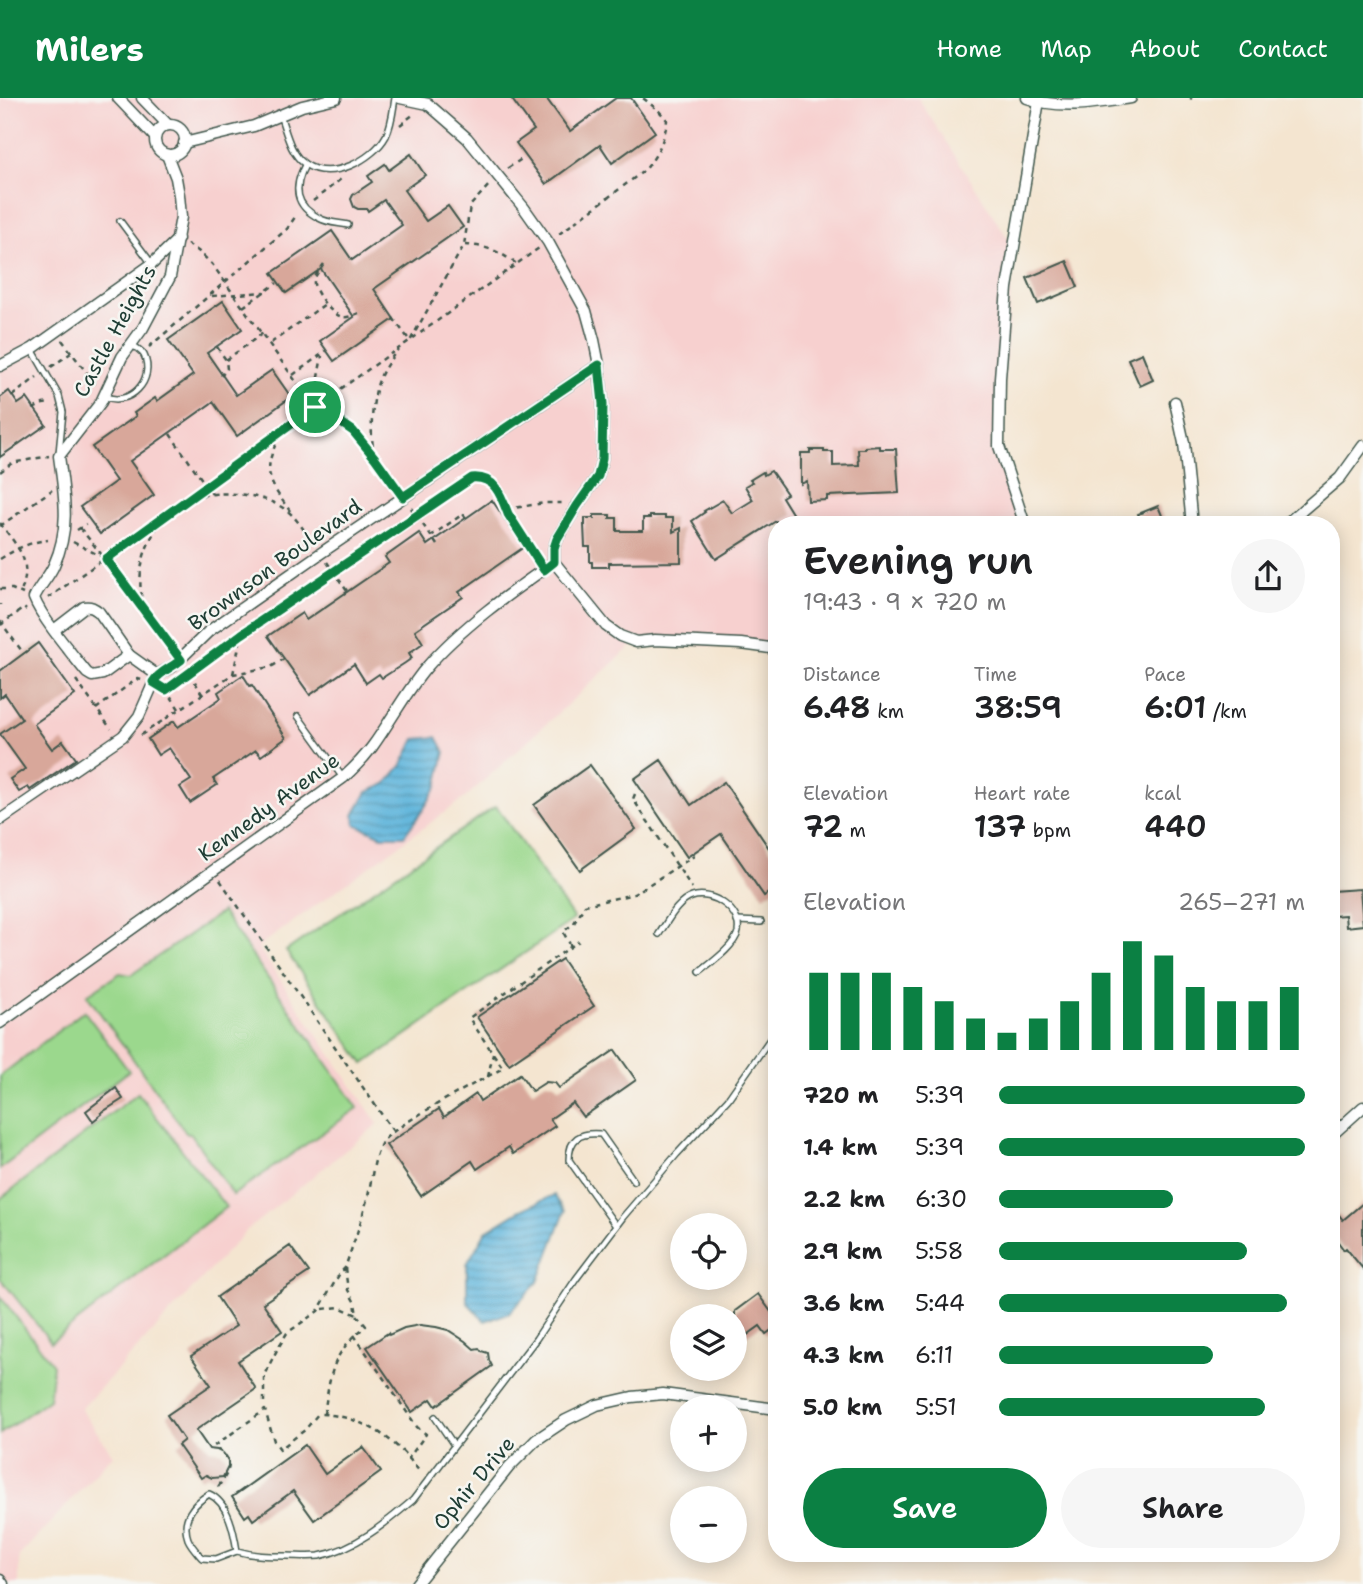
<!DOCTYPE html>
<html lang="en">
<head>
<meta charset="utf-8">
<style>
	body { margin:0; font-family:"Shantell Sans",sans-serif; background:#f6f6f6; color:#202124; height:100vh; display:flex; flex-direction:column; font-size:26px; white-space:nowrap }
	* { box-sizing:border-box; margin:0 }
	p { font-size:23px; color:#757577 }
	.icon { flex:none; width:38px; height:38px; fill:none; stroke:currentColor; stroke-width:2; stroke-linecap:round; stroke-linejoin:round }
	.map { position:relative; flex:1; overflow:hidden }
	.side { position:absolute; left:768px; top:418px; width:572px; height:1046px; display:flex; flex-direction:column; background:#fff; border-radius:28px; box-shadow:0 4px 18px #0003 }
	.side>* { flex:none }
	.tools { position:absolute; left:670px; top:1115px; display:grid; gap:14px }
	.tools a { display:grid; place-items:center; width:77px; height:77px; border-radius:50%; background:#fff; box-shadow:0 4px 18px #0003; font-size:35px }
	.pin { position:absolute; display:grid; place-items:center; width:60px; height:60px; color:#fff; margin:-30px; border:4px solid #fff; border-radius:50%; box-shadow:0 2px 7px #0007 }
	.round { display:grid; place-items:center; flex:none; width:74px; height:74px; border-radius:37px; background:#f6f6f6 }
	.overview { display:flex; align-items:center; justify-content:space-between; height:119px; padding:0 35px }
	h1 { font-size:38px; font-weight:600; line-height:52px }
	.metrics { display:grid; grid-template-columns:repeat(3,1fr); gap:10px; height:119px; padding:7px 35px }
	.metrics div { display:grid; align-content:center }
	.metrics b { font-size:30px; font-weight:600 }
	.metrics small { font-size:19px; font-weight:400 }
	.metrics p { font-size:19px }
	.chart { height:196px; padding:14px 35px }
	.chart p { display:flex; justify-content:space-between }
	.chart svg { width:100%; height:126px; margin-top:7px; stroke:#0b8043; stroke-width:6 }
	.primary-button { display:flex; gap:14px; margin-top:auto; padding:14px 35px }
	.primary-button a { flex:1; height:80px; border-radius:42px; background:#0b8043; color:#fff; font-size:28px; font-weight:600; line-height:80px; text-align:center }
	.primary-button a+a { background:#f6f6f6; color:#202124 }
	ul { padding:0 35px; list-style:none; font-size:23px }
	li { display:grid; grid-template-columns:112px 84px 1fr; align-items:center; height:52px }
	li i { height:18px; border-radius:9px; background:#0b8043 }
	header { display:flex; align-items:center; gap:42px; box-sizing:border-box; height:98px; padding:0 35px; background:#0b8043; color:#fff }
	header strong { font-size:33px }
	nav { display:flex; gap:38px; margin-inline-start:auto; font-size:24px }
	.map>svg:first-child { display:block }
	.built { fill:#f7d0cf }
	.pitch { fill:#9bd88d; stroke:#5d8a60; stroke-width:2 }
	.water { fill:url(#water-rules); stroke:#3f7988; stroke-width:2 }
	.building { fill:#d8a79a }
	.lines { fill:none; stroke-linecap:round; stroke-linejoin:round }
	.service-casing { stroke:#3f564b; stroke-width:8 }
	.minor-casing { stroke:#3f564b; stroke-width:13 }
	.path { stroke:#3f564b; stroke-width:2.5; stroke-dasharray:5 5; stroke-linecap:butt }
	.service { stroke:#fff; stroke-width:5 }
	.minor { stroke:#fff; stroke-width:10 }
	.route-casing { stroke:#fff; stroke-width:14 }
	.route { stroke:#0b8043; stroke-width:9 }
	.labels { text-anchor:middle; stroke-width:5; stroke-linejoin:round; paint-order:stroke }
	.street-label { font-size:21px; fill:#1f3d34; stroke:#f6f6f2 }
</style>
</head>
<body>
<header>
<strong>Milers</strong>
<nav><a>Home</a><a>Map</a><a>About</a><a>Contact</a></nav>
</header>
<div class="map">
<svg width="1363" height="1486" viewBox="0 0 1363 1486">
	<defs>
		<pattern id="water-rules" width="6" height="5" patternUnits="userSpaceOnUse" patternTransform="scale(1.75)"><rect width="6" height="5" fill="#5fb5dc"/><path d="M0 2.5h6" fill="none" stroke="#4e94b3"/></pattern>
	</defs>
	<rect width="100%" height="100%" fill="#f6f6f2"/>
	<filter id="ink" filterUnits="userSpaceOnUse"><feTurbulence type="fractalNoise" baseFrequency=".0143" numOctaves="2"/><feDisplacementMap in="SourceGraphic" scale="14" xChannelSelector="R" yChannelSelector="G"/><feConvolveMatrix kernelMatrix="1 2 1 2 8 2 1 2 1" color-interpolation-filters="sRGB"/></filter>
	<filter id="wash" filterUnits="userSpaceOnUse"><feTurbulence type="fractalNoise" baseFrequency=".00686" numOctaves="4" result="noise"/><feDisplacementMap in="SourceGraphic" scale="28" xChannelSelector="R" yChannelSelector="G"/><feGaussianBlur stdDeviation="1.57" result="paint"/><feColorMatrix in="noise" values="0 0 0 0 0 0 0 0 0 0 0 0 0 0 0 0 0 1.4 0 .05"/><feComposite in="paint" operator="in"/></filter>
	<g filter="url(#wash)">
		<rect width="100%" height="100%" fill="#f4e5d0"/>
		<path class="built" d="M0,0H918L1014,150L999,348L1025,427H777V551L636,544L466,699L258,849L378,1026L247,1132L81,1311L113,1357L19,1458V1486H0Z"/>
		<g class="pitch">
			<path d="M496,708L574,821L364,966L286,853Z"/>
			<path d="M222,814L358,1010L233,1097L190,1035L187,1036L87,897L120,875L131,877Z"/>
			<path d="M84,913L129,973L0,1071V978Z"/>
			<path d="M138,995L226,1109L51,1244L0,1180V1101Z"/>
			<path d="M0,1198L53,1267L49,1301L0,1336Z"/>
		</g>
		<g class="water">
			<path d="M437,639L445,654L437,689L423,712L404,738H382L355,726L354,717L367,694L386,686L402,667L415,641Z"/>
			<path d="M554,1097L565,1113L538,1184L509,1215L485,1223L467,1204V1166L486,1133L519,1113Z"/>
		</g>
		<g id="blocks">
			<g class="building">
				<path d="M511,0H546L570,33L616,0H631L655,34L612,65L600,47L546,86L516,45L534,32Z"/>
				<path d="M411,56L425,77L404,92L426,123L448,108L463,129L374,191L394,221L334,263L320,243L354,219L321,171L286,195L272,175L332,133L352,162L402,127L384,102L368,113L367,111H358L354,109L351,101L353,97L372,84L368,78L385,66L389,72Z"/>
				<path d="M1067,163L1078,189L1038,206L1027,180Z"/>
				<path d="M223,203L242,231L207,255L236,297L272,272L291,299L237,338L213,304L130,363L154,397L100,436L80,409L116,383L92,349L136,318L134,315L155,300L157,303L193,277L168,242Z"/>
				<path d="M1142,255L1153,282L1140,288L1128,261Z"/>
				<path d="M9,293L18,306L27,300L46,327L0,359V300Z"/>
				<path d="M880,348V351H896L899,395L827,398V402L808,403L807,383L801,386V355H810V352H824V354H833V368L859,367L858,351H865V349Z"/>
				<path d="M771,373L787,396L782,399L793,417L778,426L776,423L716,461L692,423L705,414L704,413L723,402L732,415L753,402L745,388L752,384L750,382L763,374L764,377Z"/>
				<path d="M492,402L524,449L459,494L463,499L415,532L423,545L409,555L412,560L405,565L382,580L379,576L366,585L354,566L310,597L268,538L302,515L306,522L389,465L385,459L419,435L427,447Z"/>
				<path d="M1158,408L1166,427H1143L1138,416Z"/>
				<path d="M594,417H610V420H617V433H643V420H650V418H665V420H673V434L681,430V464L609,465V469H592V464H590V449H585L584,427H585V420H594Z"/>
				<path d="M38,545L75,597L34,626L52,651L63,643L76,661L30,692L28,689L19,694L10,681L25,671L0,636L22,621L5,596L0,600V573Z"/>
				<path d="M243,577L250,588L252,587L286,640L261,658L256,652L213,681L217,687L190,705L180,689L191,682L169,650L158,657L148,641L174,623L178,629L221,600L218,594Z"/>
				<path d="M661,662L691,707L724,684L777,762V789L764,798L721,736L687,759L634,681Z"/>
				<path d="M590,667L636,731L580,772L534,707Z"/>
				<path d="M1360,791L1363,827L1346,829L1345,817L1332,818V793Z"/>
				<path d="M562,861L594,908L509,966L477,919Z"/>
				<path d="M615,952L636,982L583,1019L573,1005L550,1021L555,1028L513,1056L509,1049L477,1071L472,1063L421,1098L386,1047L439,1011L444,1019L476,996L480,1003L520,976L532,993L546,984L555,985L559,990Z"/>
				<path d="M116,990L123,1001L101,1015L102,1016L93,1023L86,1013Z"/>
				<path d="M1363,1105V1171L1346,1150L1344,1152L1332,1136V1124L1339,1117L1343,1122Z"/>
				<path d="M290,1148L309,1174L263,1205L282,1233L238,1263L256,1291L196,1332L209,1351L217,1352L223,1355L228,1361V1369L223,1379L212,1380L206,1377L201,1380L178,1347L184,1342L167,1317L211,1287L191,1258L236,1228L217,1199Z"/>
				<path d="M758,1196L777,1222V1228L766,1236L760,1228L746,1238L745,1237L735,1244V1213Z"/>
				<path d="M420,1227L436,1229L448,1232L465,1243L474,1251L479,1250L481,1253L488,1255L489,1262L492,1268L436,1308L431,1301L412,1314L367,1249L388,1235L389,1237L404,1230Z"/>
				<path d="M305,1347L325,1376L363,1349L381,1374L314,1422L293,1393L253,1422L249,1416L245,1419L232,1399Z"/>
			</g>
		</g>
	</g>
	<g filter="url(#ink)">
		<use href="#blocks" fill-opacity="0" stroke="#3f564b" stroke-width="2"/>
		<g class="lines">
			<defs>
				<g id="service">
					<path d="M280,17C286,33 290,56 305,66C330,84 373,62 386,38C392,26 393,12 395,0"/>
					<path d="M305,67C293,90 295,108 319,120C327,125 339,125 348,127"/>
					<path d="M120,123L152,166"/>
					<path d="M32,251L59,298L63,314L59,355"/>
					<path d="M104,298C129,310 156,282 144,257C141,252 136,250 131,246"/>
					<path d="M298,618L343,680"/>
					<path d="M737,823L761,824"/>
					<path d="M659,836C668,823 677,804 692,799C712,792 742,812 738,834C735,848 711,865 700,874"/>
					<path d="M616,1128L569,1062C569,1040 580,1034 601,1036L634,1083"/>
					<path d="M435,1319L454,1347"/>
					<path d="M209,1396C229,1405 234,1434 237,1453L216,1461L202,1460C197,1454 191,1448 188,1441C181,1421 193,1406 209,1396Z"/>
					<path d="M237,1453C254,1458 269,1458 286,1458C297,1458 309,1459 319,1458C355,1451 386,1425 413,1402L536,1241L576,1181L623,1119L677,1056L728,1001L777,931"/>
				</g>
				<g id="minor">
					<path d="M118,0L155,39"/>
					<path d="M142,0L168,27"/>
					<path d="M400,0L428,6L467,40L524,110L548,144L586,213L594,242L599,267L603,306L602,361L598,378L577,408L557,441L554,450V464"/>
					<path d="M1027,0C1060,12 1097,5 1131,0"/>
					<circle cx="170" cy="42" r="15"/>
					<path d="M184,45L254,28L302,8L336,0"/>
					<path d="M0,268L32,251L152,166L178,141"/>
					<path d="M1175,304L1184,345L1192,427"/>
					<path d="M1025,427L999,348L1000,280L1007,190L1039,3"/>
					<path d="M1285,427L1340,380L1363,348"/>
					<path d="M554,464L606,528L620,538L636,544L655,542L741,546L777,551"/>
					<path d="M54,532L84,509C91,508 94,510 99,514L129,557L157,577"/>
					<path d="M129,557L103,576L92,578L87,575C72,556 42,521 34,500C39,488 49,479 54,467C71,430 64,396 59,358L101,304L122,259L143,230L170,179L181,119L179,97L176,80L167,57"/>
					<path d="M0,722L123,638L139,618L157,577L172,569L209,533L321,455L599,267"/>
					<path d="M0,925L343,680C353,671 363,661 372,649C391,623 405,595 426,570C460,530 511,494 554,464"/>
					<path d="M1332,1037L1363,1009"/>
					<path d="M0,1482L3,1486"/>
					<path d="M416,1486L509,1369L536,1342L566,1322L597,1307L632,1299L663,1296L777,1311"/>
				</g>
			</defs>
			<use href="#service" class="service-casing"/>
			<use href="#minor" class="minor-casing"/>
			<g class="path">
				<path d="M1190,0L1192,1"/>
				<path d="M400,27L414,16"/>
				<path d="M508,70L523,60"/>
				<path d="M313,103L341,81"/>
				<path d="M559,136L645,72C657,57 665,42 667,22L659,13L643,0"/>
				<path d="M187,146L198,153L212,166L322,320"/>
				<path d="M465,147C488,148 498,153 517,166"/>
				<path d="M324,166C320,172 313,179 314,186C316,196 332,218 343,219C348,220 354,217 359,215"/>
				<path d="M212,198L265,194"/>
				<path d="M243,209L277,185"/>
				<path d="M393,220L410,243L464,147L470,108L490,86"/>
				<path d="M62,242L96,287"/>
				<path d="M271,245L325,206"/>
				<path d="M149,249L287,131L297,116"/>
				<path d="M217,249L226,262L227,271L221,278"/>
				<path d="M226,262L263,235"/>
				<path d="M51,269L71,255"/>
				<path d="M293,277L326,253"/>
				<path d="M316,290L322,258"/>
				<path d="M304,292L312,287L316,290L315,292L307,298"/>
				<path d="M12,298L37,279"/>
				<path d="M33,311L43,306L50,305"/>
				<path d="M301,321C340,313 351,330 373,358"/>
				<path d="M170,336L212,396"/>
				<path d="M280,337C262,373 267,382 290,413"/>
				<path d="M0,374L12,365L49,358"/>
				<path d="M397,390C390,380 379,369 375,357C369,339 372,303 378,285C382,272 390,262 398,251L539,150"/>
				<path d="M192,400C221,391 271,395 293,418C300,426 307,436 313,445"/>
				<path d="M411,410L431,438"/>
				<path d="M507,411L545,405H563"/>
				<path d="M0,425C18,450 33,462 21,494"/>
				<path d="M0,428L52,392"/>
				<path d="M80,430L102,457"/>
				<path d="M77,432L86,426"/>
				<path d="M73,444L106,461L173,552"/>
				<path d="M437,447L431,438L463,416L466,420"/>
				<path d="M0,461C16,451 29,444 48,442"/>
				<path d="M327,464L347,493"/>
				<path d="M0,491H12L23,496"/>
				<path d="M48,500L190,401L315,309L393,254"/>
				<path d="M0,506V507"/>
				<path d="M143,509C136,473 143,450 163,420"/>
				<path d="M0,523L24,556"/>
				<path d="M0,527L24,510L26,512"/>
				<path d="M190,575L202,596"/>
				<path d="M233,576L242,535"/>
				<path d="M76,582L111,631"/>
				<path d="M96,611L137,581L143,582"/>
				<path d="M179,611L166,591L242,535L472,380C478,380 484,378 489,382C500,390 502,404 507,415C515,432 528,447 538,462"/>
				<path d="M141,637L233,576L271,569L284,561"/>
				<path d="M635,696L633,701L692,790"/>
				<path d="M220,782L393,1033"/>
				<path d="M571,848L563,834L574,825L585,807L634,796L694,758"/>
				<path d="M488,979L493,955"/>
				<path d="M323,1211L339,1209L357,1217L355,1205L348,1192L345,1170"/>
				<path d="M354,1237L417,1329L426,1336L408,1361"/>
				<path d="M264,1304V1277L278,1250L287,1235L318,1213L340,1175L345,1170C353,1146 362,1122 368,1098C372,1081 373,1062 381,1046C389,1029 482,982 503,970L469,920L579,843"/>
				<path d="M324,1316C331,1274 331,1256 366,1228L357,1217"/>
				<path d="M218,1389C231,1371 235,1362 214,1348L265,1312L274,1343L280,1351L305,1332L318,1316C347,1316 377,1329 399,1350C407,1357 414,1367 421,1375"/>
			</g>
			<use href="#service" class="service"/>
			<use href="#minor" class="minor"/>
		</g>
	</g>
	<g class="lines" filter="url(#ink)">
		<defs>
			<path id="route" d="M599,267L603,306L602,361L598,378L577,408L557,441L554,450V464L544,472L508,416C501,397 495,378 472,380L242,536L166,592L153,584C159,574 171,570 181,562L106,461L315,309L322,320L340,324L353,333L375,360L403,399Z"/>
		</defs>
		<use href="#route" class="route-casing"/>
		<use href="#route" class="route"/>
	</g>
	<g class="labels">
		<g class="street-label">
			<text transform="translate(115 233) rotate(-61)" y="7">Castle Heights</text>
			<text transform="translate(275 467) rotate(-36)" y="7">Brownson Boulevard</text>
			<text transform="translate(269 709) rotate(-36)" y="7">Kennedy Avenue</text>
			<text transform="translate(474 1385) rotate(-50)" y="7">Ophir Drive</text>
		</g>
	</g>
</svg>
<div class="tools">
<a><svg class="icon" aria-label="locate" viewBox="0 0 24 24"><circle cx="12" cy="12" r="6"/><path d="M12 2v4M12 18v4M2 12h4M18 12h4"/></svg></a>
<a><svg class="icon" aria-label="layers" viewBox="0 0 24 24"><path d="M12 4l9 5-9 5-9-5zM3 14l9 5 9-5"/></svg></a>
<a>+</a>
<a>−</a>
</div>
<div class="pin" style="left:315px;top:309px;background:#1e9e55"><svg class="icon" aria-label="arrive" viewBox="0 0 24 24"><path d="M6 21V4h12l-3 4 3 4H6"/></svg></div>
<section class="side">
<div class="overview"><div><h1>Evening run</h1><p>19:43 · 9 × 720 m</p></div><a class="round"><svg class="icon" aria-label="share" viewBox="0 0 24 24"><path d="M12 15V3M7 8l5-5 5 5M5 13v7h14v-7"/></svg></a></div>
<div class="metrics">
<div><p>Distance</p><b>6.48<small> km</small></b></div>
<div><p>Time</p><b>38:59</b></div>
<div><p>Pace</p><b>6:01<small> /km</small></b></div>
</div>
<div class="metrics">
<div><p>Elevation</p><b>72<small> m</small></b></div>
<div><p>Heart rate</p><b>137<small> bpm</small></b></div>
<div><p>kcal</p><b>440</b></div>
</div>
<div class="chart"><p><span>Elevation</span>265–271 m</p>
<svg viewBox="0 0 160 44" preserveAspectRatio="none"><path d="M5 44V17M15 44V17M25 44V17M35 44V22M45 44V27M55 44V33M65 44V38M75 44V33M85 44V27M95 44V17M105 44V6M115 44V11M125 44V22M135 44V27M145 44V27M155 44V22"/></svg>
</div>
<ul>
<li><b>720 m</b>5:39<i style="width:100%"></i></li>
<li><b>1.4 km</b>5:39<i style="width:100%"></i></li>
<li><b>2.2 km</b>6:30<i style="width:57%"></i></li>
<li><b>2.9 km</b>5:58<i style="width:81%"></i></li>
<li><b>3.6 km</b>5:44<i style="width:94%"></i></li>
<li><b>4.3 km</b>6:11<i style="width:70%"></i></li>
<li><b>5.0 km</b>5:51<i style="width:87%"></i></li>
</ul>
<div class="primary-button"><a>Save</a><a>Share</a></div>
</section>
</div>
</body>
</html>
